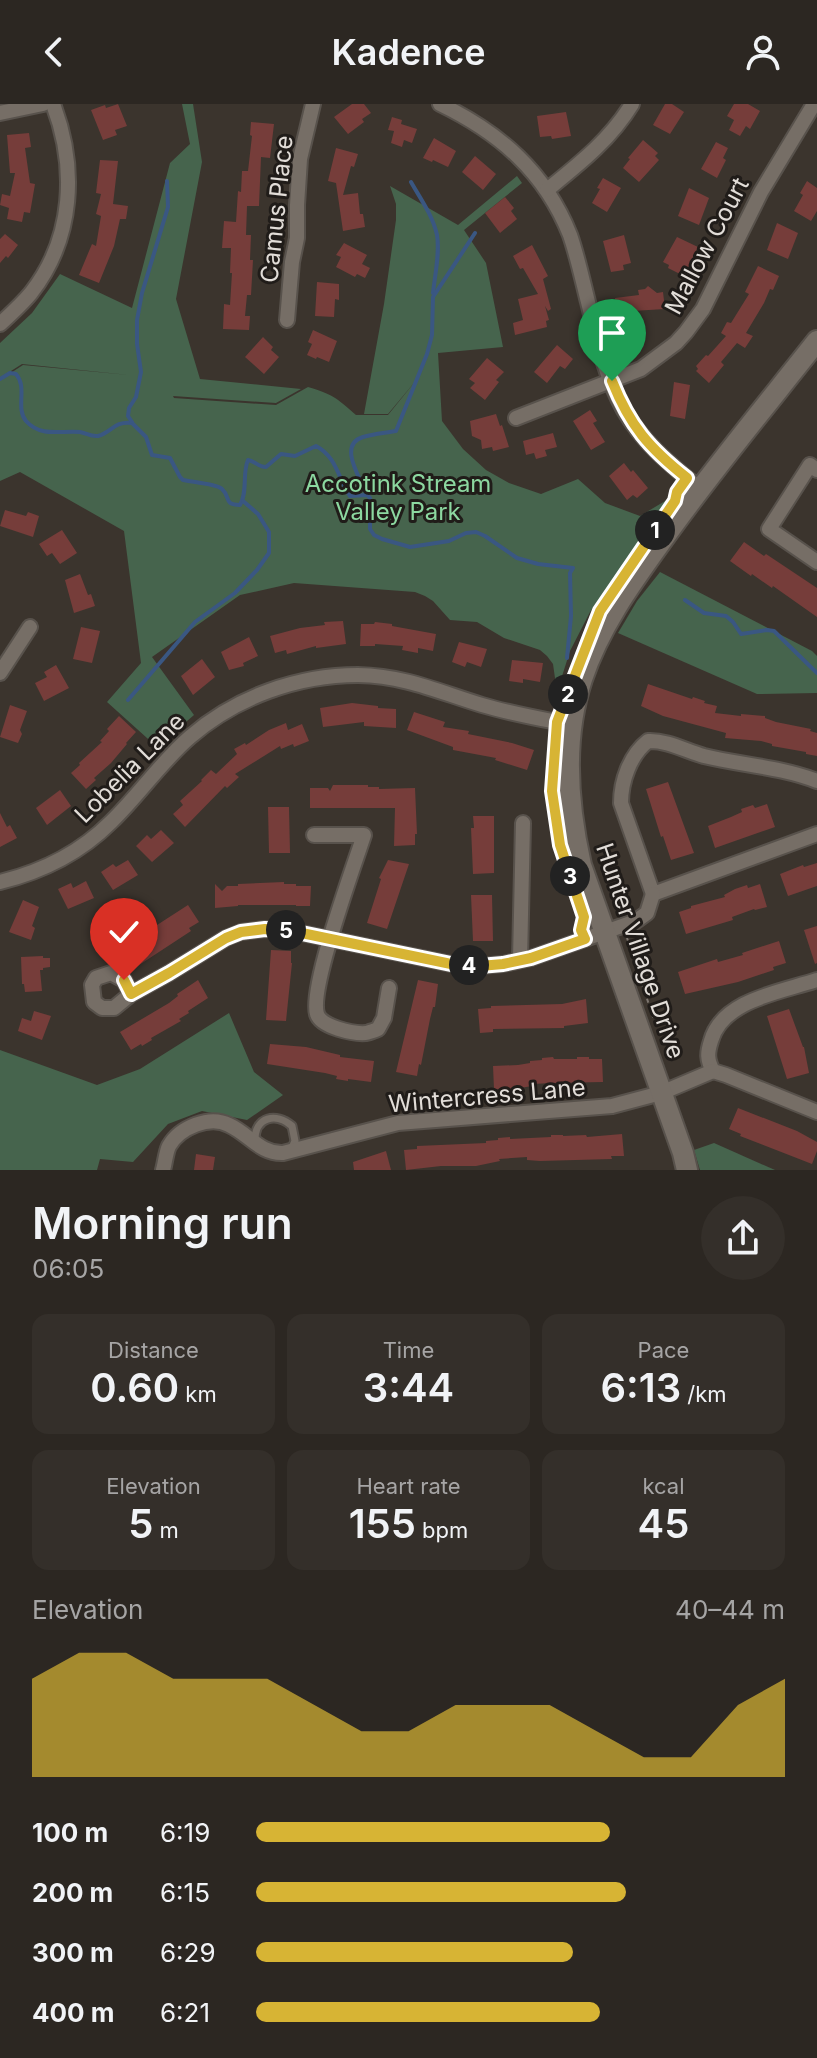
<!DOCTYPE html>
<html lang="en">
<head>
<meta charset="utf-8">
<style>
	body { margin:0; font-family:Inter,sans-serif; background:#342f2a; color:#f1f3f6; height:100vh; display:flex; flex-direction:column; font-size:30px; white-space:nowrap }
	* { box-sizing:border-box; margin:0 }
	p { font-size:26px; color:#a6a5a5 }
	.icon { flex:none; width:44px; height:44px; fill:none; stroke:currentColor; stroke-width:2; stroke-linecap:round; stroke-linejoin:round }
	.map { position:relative; height:1066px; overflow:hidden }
	.drawer { display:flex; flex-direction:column; background:#2c2722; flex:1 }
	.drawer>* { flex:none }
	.pin { position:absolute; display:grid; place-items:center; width:68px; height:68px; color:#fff; margin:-82px -34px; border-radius:50% 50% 50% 0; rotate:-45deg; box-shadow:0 0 8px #0007 }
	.pin .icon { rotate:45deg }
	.km { position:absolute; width:40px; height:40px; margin:-20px; border-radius:50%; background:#222; color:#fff; font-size:22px; line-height:40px; text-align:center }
	.round { display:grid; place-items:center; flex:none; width:84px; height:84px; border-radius:42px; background:#342f2a }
	.overview { display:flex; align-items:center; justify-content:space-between; height:136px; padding:0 32px }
	h1 { font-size:44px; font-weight:600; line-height:60px }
	.figures { display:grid; grid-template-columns:repeat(3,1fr); gap:12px; height:136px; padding:8px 32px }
	.figures div { display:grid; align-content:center; border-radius:16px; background:#342f2a; text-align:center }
	.figures b { font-size:40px; font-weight:600 }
	.figures small { font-size:22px; font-weight:400 }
	.figures p { font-size:22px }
	.chart { height:224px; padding:16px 32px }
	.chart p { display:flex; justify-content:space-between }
	.chart svg { width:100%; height:144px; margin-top:8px; fill:#d7b434; opacity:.7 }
	ul { padding:0 32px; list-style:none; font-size:26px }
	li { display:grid; grid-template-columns:128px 96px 1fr; align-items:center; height:60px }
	li i { height:20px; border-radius:10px; background:#d7b434 }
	header { display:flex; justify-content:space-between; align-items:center; height:104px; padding:0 32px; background:#2c2722; font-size:36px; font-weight:600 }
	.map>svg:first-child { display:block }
	.green { fill:#46644d }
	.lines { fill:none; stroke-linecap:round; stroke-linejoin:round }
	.stream { stroke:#3a5782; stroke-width:4 }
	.building { fill:#763d3a }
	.lane-casing { stroke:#58524c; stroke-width:11 }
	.street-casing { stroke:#58524c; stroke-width:18 }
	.secondary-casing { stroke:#58524c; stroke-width:24 }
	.path { stroke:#7d7670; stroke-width:2; stroke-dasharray:4 4; stroke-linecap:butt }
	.lane { stroke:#766e66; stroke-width:7 }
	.street { stroke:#766e66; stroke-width:14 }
	.secondary { stroke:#766e66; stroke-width:20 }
	.route-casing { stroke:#fff; stroke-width:16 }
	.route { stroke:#d7b434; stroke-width:10 }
	.labels { text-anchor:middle; stroke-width:6; stroke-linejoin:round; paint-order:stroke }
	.street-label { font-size:24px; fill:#e2ddd8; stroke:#201c19 }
	.park-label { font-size:24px; fill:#8cd8a0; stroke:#201c19 }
</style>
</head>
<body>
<header><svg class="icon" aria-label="back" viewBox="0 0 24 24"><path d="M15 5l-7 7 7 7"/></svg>Kadence<svg class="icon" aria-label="person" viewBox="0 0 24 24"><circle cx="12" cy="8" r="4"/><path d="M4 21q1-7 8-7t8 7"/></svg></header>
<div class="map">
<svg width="817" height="1066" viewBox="0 0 817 1066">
	<rect width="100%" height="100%" fill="#3b342d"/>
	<g class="green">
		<path d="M182,0H193L202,58L176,195L200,275L301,285L276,299L173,292L174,294L276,301L308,283C332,290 337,294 356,311H388L418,274L388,310H364L384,200L396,116V100L390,82L458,121L517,72L522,79L464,126L486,159L503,243L438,249L442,317L463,345L486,366L509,379L541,390L578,375L605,399L640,412L670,394L590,508L570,547L557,588L553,560L547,552L540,546L504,534L477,518L450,516L433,497L425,492L415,488L294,479L240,491L152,553L194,611L157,643L107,598L141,559L124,427L20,368L0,377V276L23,261L129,271L22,260L0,274V239L32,209L60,170L132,204L170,59L190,40Z"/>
		<path d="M660,468L812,547L817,552V589L757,590L618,529L637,497Z"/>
		<path d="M229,909L254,968L283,991L247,1016L202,1007L168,1020L133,1058L100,1055L97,1066H0V946L97,981L140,965Z"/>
		<path d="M714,1039L775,1066H700L694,1046Z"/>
	</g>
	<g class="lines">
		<g class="stream">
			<path d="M411,78C420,94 433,112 437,131C440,149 435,170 433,189"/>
			<path d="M0,275L10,269L16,270C28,284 15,303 26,317C41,334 62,326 80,328C86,329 91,333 98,332C112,328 114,317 132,319L146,333L152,351L170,354L180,373L183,376C192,378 217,380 222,385C231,393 223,401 240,401C248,388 242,369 248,356C255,357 258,363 266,363L281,350L295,352L316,342C337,353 338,375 350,392L367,391L370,394V425L374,431L382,435L410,443L449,437L466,429L476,428L485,432L517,454L538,460L573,464L570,469L571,512L567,554"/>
			<path d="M132,318L128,312L129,304L136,293L141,268L137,240V216L142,189L168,103L167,77"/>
			<path d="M366,390C361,374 337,341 363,333C373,330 385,329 396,327L427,250L432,231L433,193L475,129"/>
			<path d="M685,496L704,509L726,512L733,518L741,530L767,526L774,527L817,569"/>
			<path d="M128,596L195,518L235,489L257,466L269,449V428L258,410L243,397"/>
		</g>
	</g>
	<g class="building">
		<path d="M118,0L127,22L115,26L117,31L103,36L91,6L105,1L106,4Z"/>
		<path d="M352,0H364L371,9L362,15L364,18L348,30L334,13Z"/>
		<path d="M665,0H672L684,8L670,30L653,21Z"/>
		<path d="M734,0H748L760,7L750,25L746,22L740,32L729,26L734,16L727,12Z"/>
		<path d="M566,8L571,32L552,35L551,32L540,33L537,12Z"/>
		<path d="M392,13L402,16L401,20L417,25L412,39L404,36L402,43L391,39L394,27L388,26Z"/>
		<path d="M251,18L274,20L270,54L261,53L259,102H247L246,131H251L250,156H253L251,191H247L245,212H250L249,226L223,225L224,200L230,201L232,169H230L231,144H222L224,117L236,118L238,87L241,88L242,67H248L252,32L250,31Z"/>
		<path d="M29,29L31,43L25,44L30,79L35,80L30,109L24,108L22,118L7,115L9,104L0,101L2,90L10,92L15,69H10L7,31Z"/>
		<path d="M434,34L456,47L448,63L433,56L432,58L423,54Z"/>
		<path d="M643,36L658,49L655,52L659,56L639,78L623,64L630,55L628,54Z"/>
		<path d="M716,38L728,44L723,54L726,56L717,74L701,65Z"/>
		<path d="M336,44L358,50L354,63L351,62L343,91L358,89L360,110H363L365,123L343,127L336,79L328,77Z"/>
		<path d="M475,52L496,70L483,86L462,68Z"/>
		<path d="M100,56L118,57L113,100L128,102L126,115H120L114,142L99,179L79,171L92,140L96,142L101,112L96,110L101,90L96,89Z"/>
		<path d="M603,74L621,84L607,108L592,99L600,85L597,84Z"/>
		<path d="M807,77L817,84V107L811,117L794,107L803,91L800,89Z"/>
		<path d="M689,84L709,94L699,121L678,112Z"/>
		<path d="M505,93L514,104L511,107L517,115L500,129L485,109Z"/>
		<path d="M777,119L798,129L788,155L767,146Z"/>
		<path d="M5,130L18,141L8,154L6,152L0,159V135Z"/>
		<path d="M624,131L631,159L623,161L624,166L611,168L603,137Z"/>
		<path d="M677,133L698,143L684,172L668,164L669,161L663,158Z"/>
		<path d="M344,139L367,151L362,160L370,164L365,174L357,170L355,173L336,163L341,153L336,151Z"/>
		<path d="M532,141L548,172L543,175L551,205L548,207L545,202L549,216L546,217L547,223L515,231L513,219L523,216L518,195L538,190L523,164L520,165L513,152Z"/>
		<path d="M758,162L779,172L773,186L770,185L764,199L746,229L753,232L745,244L737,239L721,258L724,261L709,279L696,267L698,265L696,262L706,251L708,252L726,232L721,229L727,218L731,219L749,190L745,188Z"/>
		<path d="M317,178L339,180V196L335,195L334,213L315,212Z"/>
		<path d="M648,182L657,189L663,188L665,205L616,208L615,194L639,191L638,186L645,185Z"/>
		<path d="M313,226L337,237L329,258L317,253L316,255L307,251L312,240L308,238Z"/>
		<path d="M263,233L273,243L271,246L279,253L264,270L245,253Z"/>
		<path d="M557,241L573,255L565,265L560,262L547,279L534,268Z"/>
		<path d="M487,254L504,268L496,276L499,278L485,296L470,284L475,279L469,275Z"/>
		<path d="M674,278L690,281L685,315L670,312Z"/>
		<path d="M590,306L597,317L593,319L605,338L591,346L573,317Z"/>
		<path d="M496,310L500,322L502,321L509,343L493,347L492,343L482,345L481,336L472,332L470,317Z"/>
		<path d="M553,329L557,343L545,346L547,352L536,355L534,349L526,351L523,337Z"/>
		<path d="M624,359L631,368L633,366L648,384L637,394L633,391L627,396L609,372Z"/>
		<path d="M5,406L26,412L28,408L39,412L33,433L0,422Z"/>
		<path d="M62,426L77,449L60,460L52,449L47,452L39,440Z"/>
		<path d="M744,438L764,452L766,450L817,484V513L773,482L772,484L752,470L751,472L730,457Z"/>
		<path d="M80,470L88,491L91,490L95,502L74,509L65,476Z"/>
		<path d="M343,517L346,540L316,544V542L287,550L286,546L275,549L270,532L300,524L325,521L324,518Z"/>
		<path d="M375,518L392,520V522L436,530L433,547L418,544V549L402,546L403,542L375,540V542H360L361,520H374Z"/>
		<path d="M81,523L100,527L92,559L73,555Z"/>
		<path d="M249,533L258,552L243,559L244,562L229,566L221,548Z"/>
		<path d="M459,538L487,545L481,563L467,558L465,563L452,558Z"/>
		<path d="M202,555L215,573L193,591L181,572Z"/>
		<path d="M512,556L543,559L540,578L523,575V579L509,577Z"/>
		<path d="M56,561L69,584L44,597L35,579L47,573L44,568Z"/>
		<path d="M648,580L692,595L693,593L705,597L704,599L717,602L715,609L741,612V610L765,612V614L776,618L811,625L810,627L817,629V652L806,650V648L772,642V640L761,637L725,634L726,629L663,612L641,602Z"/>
		<path d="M352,599L378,602V604L396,605V624L364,622V618L323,623L320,604Z"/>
		<path d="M10,601L27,607L20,626L22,630L18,639L0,633Z"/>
		<path d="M414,608L445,618L443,623L469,627L468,630L512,639L534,646L527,666L495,656L496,654L453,646V643L407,626Z"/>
		<path d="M119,612L136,628L126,639L127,640L111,659L94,674L96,676L86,685L71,669L80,661L79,659L102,638L100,637L109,627L107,625Z"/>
		<path d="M286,619L288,626L302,620L309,637L294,643L293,640L281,645L280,642L235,670L239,673L227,684L225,682L185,723L173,710L183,701L180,697L202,677L201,676L211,666L216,670L237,650L234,645L245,639L246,641L269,626Z"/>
		<path d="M668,678L694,749L671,756L663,732L661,733L646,685Z"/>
		<path d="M333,681H368V683H379V685L415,684L417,730H415V741L394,742L395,704H310V684H328L330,687Z"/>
		<path d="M60,686L71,702L47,721L36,704Z"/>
		<path d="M767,700L775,723L715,744L708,722L731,713L742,708L741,705L753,701L755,704Z"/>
		<path d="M268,703H289L290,749H269Z"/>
		<path d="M0,709L7,723L10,721L17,734L0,743Z"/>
		<path d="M473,712H494V769L473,770L471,724H474Z"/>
		<path d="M161,726L174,739L152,758L136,742L147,731L151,735Z"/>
		<path d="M128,756L138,771L113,786L101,768L113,760L116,763Z"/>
		<path d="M388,756L409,760L387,825L367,819L381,775L379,774Z"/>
		<path d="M817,759V782L788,792L780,770L803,761L804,763Z"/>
		<path d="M86,777L94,794L68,805L58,785L71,779L73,784Z"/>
		<path d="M284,778V780H296V782H311L310,802H296V801H238V802L215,804V780L222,787L227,782H238V780Z"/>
		<path d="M760,780L767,803L755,806L754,805L732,813L733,816L686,830L679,808L691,804V802L725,793L724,791L735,785L747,781L748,784Z"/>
		<path d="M471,791H492L493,837H473Z"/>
		<path d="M23,796L39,803L32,822L35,824L31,836L9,828Z"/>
		<path d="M188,801L199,818L189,824L191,827L133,865L122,847L141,834L140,832Z"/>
		<path d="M817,822V859L815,860L804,826Z"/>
		<path d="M779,837L786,859L773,863L774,866L738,878L685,890L678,868L717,855L718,858L743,851L742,849Z"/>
		<path d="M271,846L291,847V859H292L286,917L266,916Z"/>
		<path d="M43,852V854H50V863L43,864V866H40L42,887L25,888L24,880H22L21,853Z"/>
		<path d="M198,876L208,894L188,907L189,909L179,915L181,917L151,934L152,936L142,942L141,940L131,946L120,928L169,899L178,892L177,890Z"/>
		<path d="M418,876L438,880L435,903H433L430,915L421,961L419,960L417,972L396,968Z"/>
		<path d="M586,895L588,919L564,922V924L493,925V928L480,929L478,905L491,904V902L562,900Z"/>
		<path d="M789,905L803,943H804L809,969L787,975L767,912Z"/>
		<path d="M34,907L51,912L42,936L18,927L22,914L31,917Z"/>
		<path d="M270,940L306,943L340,951V953L374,957L371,978L348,975V977L336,975L337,972L325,969L267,960Z"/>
		<path d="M553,953L554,955H577V953H589V955H602L603,978L552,979L532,980V982L520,984V986L494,985L493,962L518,961L530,959V957L542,956V954Z"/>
		<path d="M738,1004L797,1027L817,1038V1047L812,1060L740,1032L741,1030L729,1025Z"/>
		<path d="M622,1030L624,1052H611L612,1055L540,1057L527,1056V1053L499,1055L500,1057L476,1062H441L406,1066L404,1046L417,1045V1042L486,1039V1037L498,1036V1034L510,1033V1035L551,1033V1031H563V1032L586,1031L587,1033Z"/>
		<path d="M386,1047L391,1066H354L353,1058Z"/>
		<path d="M196,1050L215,1053L213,1066H194Z"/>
	</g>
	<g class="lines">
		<defs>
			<path id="lane" d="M255,1036C255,1013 276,1008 292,1022L295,1037L291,1046"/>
			<g id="street">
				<path d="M440,0C500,29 545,68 570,131C578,154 583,179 589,202C597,237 606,274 624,306C643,339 671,361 700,385"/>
				<path d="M0,9L43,0"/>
				<path d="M547,86C579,60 610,36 632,0"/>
				<path d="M287,216L292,158L297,134V101L300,55L313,0"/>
				<path d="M0,220C11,210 22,200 31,189C74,134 77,63 53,0"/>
				<path d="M516,314L641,265L676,239L686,228L703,205L761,88L814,0"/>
				<path d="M817,366L810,361L769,425L817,458"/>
				<path d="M0,569L30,523"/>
				<path d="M817,677C781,663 741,661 704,652C686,647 667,636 648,637C630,651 621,677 621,699L653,790L817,730"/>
				<path d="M314,731H364C354,762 309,884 317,910C321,923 353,930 366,929C367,929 376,926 378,925L384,914L389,884"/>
				<path d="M0,778C41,768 81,748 111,718C139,691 161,658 190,633C236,593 298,571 358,571C406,572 439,588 482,601C512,610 542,615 572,621"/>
				<path d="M520,856L523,719"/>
				<path d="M817,876C781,888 722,896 711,937C707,949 707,956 713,967L726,971L817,1008"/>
				<path d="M131,890L124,876L111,869L96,874L92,881L94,898L102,904H114L131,890L169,869L226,834L241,828L265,825L292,827L451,860L480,862L503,860L531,854L636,817L647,809L653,790"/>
				<path d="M163,1066C165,1059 166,1048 169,1042C180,1023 210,1011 229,1021C249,1030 260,1050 283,1049L398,1019L612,1002L661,989L713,967"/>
			</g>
			<path id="secondary" d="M687,1066L683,1049L581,761C567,699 562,635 582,575C599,524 630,481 661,438C710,369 764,304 817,237"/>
		</defs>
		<use href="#lane" class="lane-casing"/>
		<use href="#street" class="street-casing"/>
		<use href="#secondary" class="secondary-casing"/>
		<path class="path" d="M627,834L655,919"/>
		<use href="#lane" class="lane"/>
		<use href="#street" class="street"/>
		<use href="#secondary" class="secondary"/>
	</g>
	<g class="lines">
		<defs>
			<path id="route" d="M124,876L131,890L169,869L226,834L241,828L265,825L292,827L451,860L480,862L503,860L531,854L585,835L581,826L584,813L560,741L552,687L557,618L600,507L675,397L677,388L687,374C649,344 630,322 612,277"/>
		</defs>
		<use href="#route" class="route-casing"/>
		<use href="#route" class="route"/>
	</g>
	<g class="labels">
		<g class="street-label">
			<text transform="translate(277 105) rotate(-84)" y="8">Camus Place</text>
			<text transform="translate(707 142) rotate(-62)" y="8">Mallow Court</text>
			<text transform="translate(130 664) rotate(-45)" y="8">Lobelia Lane</text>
			<text transform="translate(640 847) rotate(71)" y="8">Hunter Village Drive</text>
			<text transform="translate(487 992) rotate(-5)" y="8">Wintercress Lane</text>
		</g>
		<g class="park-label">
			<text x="398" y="388">Accotink Stream<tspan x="398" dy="28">Valley Park</tspan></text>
		</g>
	</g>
</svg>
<div class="pin" style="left:612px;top:277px;background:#1e9e55"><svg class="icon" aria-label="arrive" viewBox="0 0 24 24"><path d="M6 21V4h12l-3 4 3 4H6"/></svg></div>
<div class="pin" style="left:124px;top:876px;background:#d93025"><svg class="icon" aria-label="check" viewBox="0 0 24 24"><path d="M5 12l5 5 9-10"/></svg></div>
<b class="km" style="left:655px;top:426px">1</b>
<b class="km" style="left:568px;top:590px">2</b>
<b class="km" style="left:570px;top:772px">3</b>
<b class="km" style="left:469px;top:861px">4</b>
<b class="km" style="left:286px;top:826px">5</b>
</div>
<section class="drawer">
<div class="overview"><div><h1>Morning run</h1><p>06:05</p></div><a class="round"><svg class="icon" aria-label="share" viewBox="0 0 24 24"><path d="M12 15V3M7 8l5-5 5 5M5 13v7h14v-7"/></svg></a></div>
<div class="figures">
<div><p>Distance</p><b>0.60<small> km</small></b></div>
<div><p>Time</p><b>3:44</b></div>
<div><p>Pace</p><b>6:13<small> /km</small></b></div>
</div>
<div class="figures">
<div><p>Elevation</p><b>5<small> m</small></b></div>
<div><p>Heart rate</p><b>155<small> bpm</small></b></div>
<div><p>kcal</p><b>45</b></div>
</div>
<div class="chart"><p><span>Elevation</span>40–44 m</p>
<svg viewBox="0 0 160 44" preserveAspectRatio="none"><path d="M0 44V14L10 6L20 6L30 14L40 14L50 14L60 22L70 30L80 30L90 22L100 22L110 22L120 30L130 38L140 38L150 22L160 14V44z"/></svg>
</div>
<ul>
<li><b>100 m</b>6:19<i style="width:67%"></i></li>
<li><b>200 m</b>6:15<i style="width:70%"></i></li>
<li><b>300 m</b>6:29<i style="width:60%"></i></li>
<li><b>400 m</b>6:21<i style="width:65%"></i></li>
</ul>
</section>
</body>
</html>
